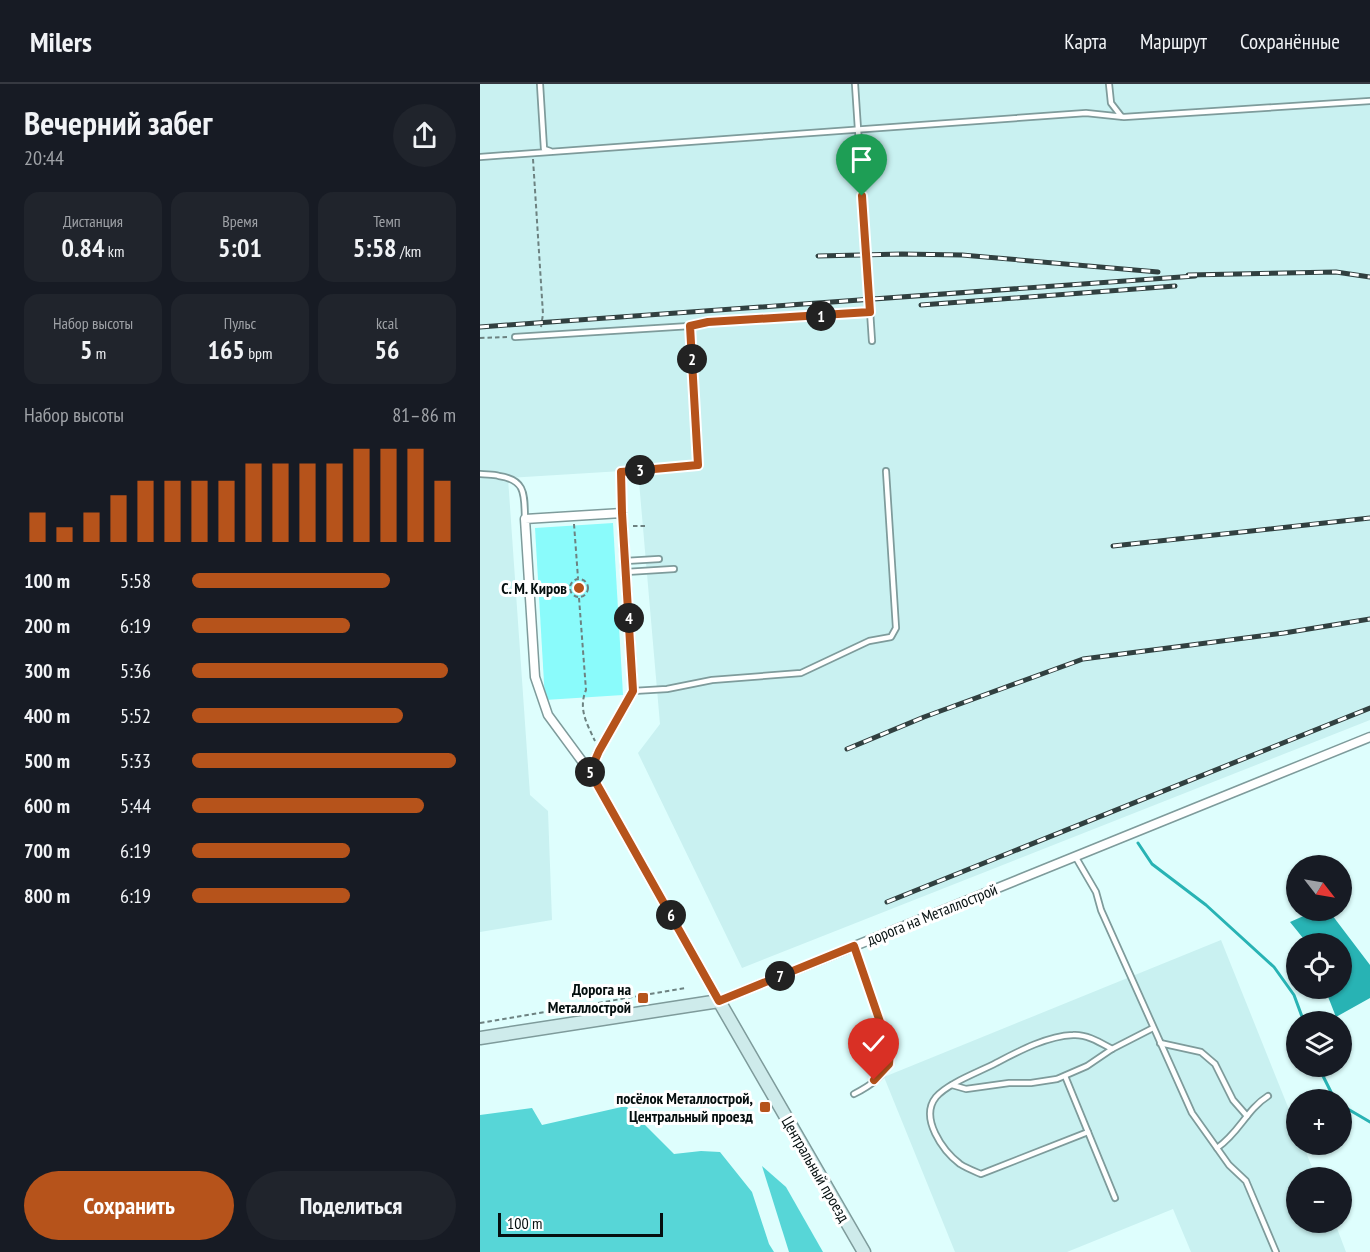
<!DOCTYPE html>
<html lang="ru">
<head>
<meta charset="utf-8">
<style>
	body { margin:0; font-family:"PT Sans Narrow",sans-serif; background:#20242c; color:#f1f3f6; height:100vh; display:flex; flex-direction:column; font-size:22px; white-space:nowrap }
	* { box-sizing:border-box; margin:0 }
	p { font-size:20px; color:#9ea1a6 }
	.icon { flex:none; width:33px; height:33px; fill:none; stroke:currentColor; stroke-width:2; stroke-linecap:round; stroke-linejoin:round }
	.map { position:relative; flex:1; overflow:hidden }
	.side { display:flex; flex-direction:column; background:#171b24; width:480px }
	.side>* { flex:none }
	.needle { width:39px; rotate:121deg }
	.tools { position:absolute; left:806px; top:771px; display:grid; gap:12px }
	.tools a { display:grid; place-items:center; width:66px; height:66px; border-radius:50%; background:#171b24; box-shadow:0 2px 4px #0004; font-size:30px }
	.scale { position:absolute; left:18px; bottom:15px; width:165px; box-sizing:border-box; padding-left:6px; border:3px solid #050f0f; border-top:0; font-size:16px; line-height:21px; white-space:nowrap; color:#050f0f; -webkit-text-stroke:4px #fff; paint-order:stroke }
	.pin { position:absolute; display:grid; place-items:center; width:51px; height:51px; color:#fff; margin:-62px -26px; border-radius:50% 50% 50% 0; rotate:-45deg; box-shadow:0 0 6px #0007 }
	.pin .icon { rotate:45deg }
	.km { position:absolute; width:30px; height:30px; margin:-15px; border-radius:50%; background:#222; color:#fff; font-size:16px; line-height:30px; text-align:center }
	.round { display:grid; place-items:center; flex:none; width:63px; height:63px; border-radius:32px; background:#20242c }
	.head { display:flex; align-items:center; justify-content:space-between; height:102px; padding:0 24px }
	h1 { font-size:33px; font-weight:700; line-height:45px }
	.figures { display:grid; grid-template-columns:repeat(3,1fr); gap:9px; height:102px; padding:6px 24px }
	.figures div { display:grid; align-content:center; border-radius:15px; background:#20242c; text-align:center }
	.figures b { font-size:26px; font-weight:700 }
	.figures small { font-size:16px; font-weight:400 }
	.figures p { font-size:16px }
	.chart { height:168px; padding:12px 24px }
	.chart p { display:flex; justify-content:space-between }
	.chart svg { width:100%; height:108px; margin-top:6px; stroke:#b6531b; stroke-width:6 }
	.button { display:flex; gap:12px; margin-top:auto; padding:12px 24px }
	.button a { flex:1; height:69px; border-radius:36px; background:#b6531b; color:#fff; font-size:24px; font-weight:700; line-height:69px; text-align:center }
	.button a+a { background:#20242c; color:#f1f3f6 }
	ul { padding:0 24px; list-style:none; font-size:20px }
	li { display:grid; grid-template-columns:96px 72px 1fr; align-items:center; height:45px }
	li i { height:15px; border-radius:8px; background:#b6531b }
	header { display:flex; align-items:center; gap:36px; box-sizing:border-box; height:84px; padding:0 30px; background:#171b24; border-bottom:2px solid #363941 }
	header strong { font-size:28px }
	nav { display:flex; gap:33px; margin-inline-start:auto; font-size:21px }
	main { display:flex; flex:1; min-height:0 }
	.map>svg:first-child { display:block }
	.built { fill:#c9f1f1 }
	.green { fill:#8afbfb }
	.forest { fill:#57d6d7 }
	.water { fill:#28b3b4 }
	.lines { fill:none; stroke-linecap:round; stroke-linejoin:round }
	.stream { stroke:#28b3b4; stroke-width:3 }
	.lane-casing { stroke:#7e9b9b; stroke-width:8 }
	.street-casing { stroke:#7e9b9b; stroke-width:11 }
	.secondary-casing { stroke:#7e9b9b; stroke-width:15 }
	.path { stroke:#6d8281; stroke-width:2; stroke-dasharray:4.5 3; stroke-linecap:butt }
	.lane { stroke:#fff; stroke-width:4.5 }
	.street { stroke:#fff; stroke-width:8 }
	.secondary { stroke:#ceebeb; stroke-width:12 }
	.rail-casing { stroke:#314040; stroke-width:5 }
	.rail { stroke:#fff; stroke-width:3; stroke-dasharray:9; stroke-linecap:butt }
	.route-casing { stroke:#fff; stroke-width:12 }
	.route { stroke:#b6531b; stroke-width:8 }
	.poi-dot { fill:#b6531b; stroke:#fff; stroke-width:2 }
	.labels { text-anchor:middle; stroke-width:6; stroke-linejoin:round; paint-order:stroke }
	.poi-label { font-size:16px; font-weight:bold; fill:#050f0f; stroke:#fff; text-anchor:end }
	.street-label { font-size:16px; fill:#050f0f; stroke:#fff }
</style>
</head>
<body>
<header>
<strong>Milers</strong>
<nav><a>Карта</a><a>Маршрут</a><a>Сохранённые</a></nav>
</header>
<main>
<section class="side">
<div class="head"><div><h1>Вечерний забег</h1><p>20:44</p></div><a class="round"><svg class="icon" aria-label="share" viewBox="0 0 24 24"><path d="M12 15V3M7 8l5-5 5 5M5 13v7h14v-7"/></svg></a></div>
<div class="figures">
<div><p>Дистанция</p><b>0.84<small> km</small></b></div>
<div><p>Время</p><b>5:01</b></div>
<div><p>Темп</p><b>5:58<small> /km</small></b></div>
</div>
<div class="figures">
<div><p>Набор высоты</p><b>5<small> m</small></b></div>
<div><p>Пульс</p><b>165<small> bpm</small></b></div>
<div><p>kcal</p><b>56</b></div>
</div>
<div class="chart"><p><span>Набор высоты</span>81–86 m</p>
<svg viewBox="0 0 160 44" preserveAspectRatio="none"><path d="M5 44V32M15 44V38M25 44V32M35 44V25M45 44V19M55 44V19M65 44V19M75 44V19M85 44V12M95 44V12M105 44V12M115 44V12M125 44V6M135 44V6M145 44V6M155 44V19"/></svg>
</div>
<ul>
<li><b>100 m</b>5:58<i style="width:75%"></i></li>
<li><b>200 m</b>6:19<i style="width:60%"></i></li>
<li><b>300 m</b>5:36<i style="width:97%"></i></li>
<li><b>400 m</b>5:52<i style="width:80%"></i></li>
<li><b>500 m</b>5:33<i style="width:100%"></i></li>
<li><b>600 m</b>5:44<i style="width:88%"></i></li>
<li><b>700 m</b>6:19<i style="width:60%"></i></li>
<li><b>800 m</b>6:19<i style="width:60%"></i></li>
</ul>
<div class="button"><a>Сохранить</a><a>Поделиться</a></div>
</section>
<div class="map">
<svg width="890" height="1168" viewBox="0 0 890 1168">
	<rect width="100%" height="100%" fill="#defefd"/>
	<g class="built">
		<path d="M0,0H890V636L262,884L158,669L180,640L158,386L28,394L50,711L68,727L72,836L0,848Z"/>
		<path d="M741,856L816,1043V1060L823,1061L836,1093L816,1094V1138L855,1139L866,1168H711L693,1125L587,1168H475L404,993Z"/>
	</g>
	<path class="green" d="M133,439L143,611L65,616L55,444Z"/>
	<g class="forest">
		<path d="M146,1022L194,1070L221,1067L240,1068L272,1108L289,1160L294,1168H0V1031L52,1024L62,1041Z"/>
		<path d="M282,1082L306,1103L343,1168H309Z"/>
	</g>
	<path class="water" d="M837,826L849,827L890,881V914L856,933L845,905L861,904V860L827,859L810,838Z"/>
	<g class="lines">
		<g class="stream">
			<path d="M658,759L672,780L726,821L794,883L814,911L824,938"/>
			<path d="M838,982L855,1016"/>
			<path d="M861,1021L890,1038"/>
		</g>
		<defs>
			<g id="lane">
				<path d="M60,0L64,65L70,67"/>
				<path d="M375,0L392,257"/>
				<path d="M629,0L631,19L641,32"/>
				<path d="M0,73L606,29L644,33L890,17"/>
				<path d="M35,253L210,242"/>
				<path d="M0,390C7,391 13,390 19,392C47,396 44,412 45,435"/>
				<path d="M142,429L141,389L218,381L210,242L228,238L390,228"/>
				<path d="M145,477L179,475"/>
				<path d="M146,488L194,485"/>
				<path d="M153,607L187,605L232,596L321,589L389,557L411,553L416,544L406,387"/>
				<path d="M595,772L616,808L621,826L712,1029L749,1081L766,1097L796,1168"/>
				<path d="M373,862L410,967C410,971 410,977 408,981C402,994 386,1004 374,1010"/>
				<path d="M680,959L721,968L735,980L753,1016L767,1032"/>
				<path d="M585,992L635,1114"/>
				<path d="M472,1001L486,1005L529,999H551L577,995L607,982L632,965L673,944"/>
				<path d="M608,1048L501,1090C494,1087 486,1084 480,1080C463,1067 439,1034 456,1013C468,999 499,988 516,979C539,967 567,952 593,951C607,950 621,959 632,965"/>
				<path d="M737,1064C760,1048 766,1026 788,1012"/>
			</g>
			<g id="street">
				<path d="M142,429L153,607L119,667L110,688L68,631L55,593L45,435Z"/>
				<path d="M110,688L239,917L890,653"/>
			</g>
			<path id="secondary" d="M0,954L239,917L384,1168"/>
		</defs>
		<use href="#lane" class="lane-casing"/>
		<use href="#street" class="street-casing"/>
		<use href="#secondary" class="secondary-casing"/>
		<g class="path">
			<path d="M53,75L63,230L61,243"/>
			<path d="M0,254L29,253"/>
			<path d="M94,440L98,494"/>
			<path d="M153,442H168"/>
			<circle cx="99" cy="504" r="9"/>
			<path d="M99,514L106,606C98,625 107,640 115,657"/>
			<path d="M0,939L206,904"/>
		</g>
		<use href="#lane" class="lane"/>
		<use href="#street" class="street"/>
		<use href="#secondary" class="secondary"/>
		<defs>
			<g id="rail">
				<path d="M338,172L422,170L482,171L678,188"/>
				<path d="M708,191L856,188L890,193"/>
				<path d="M441,221L695,202"/>
				<path d="M0,243L715,192"/>
				<path d="M633,462L890,434"/>
				<path d="M367,665L444,633L603,575L804,549L890,535"/>
				<path d="M407,818L890,624"/>
			</g>
		</defs>
		<use href="#rail" class="rail-casing"/>
		<use href="#rail" class="rail"/>
	</g>
	<g class="lines">
		<defs>
			<path id="route" d="M382,112L390,228L228,238L210,242L218,381L141,388L142,429L153,607L119,667L110,688L239,917L374,862L410,967L409,980L394,996"/>
		</defs>
		<use href="#route" class="route-casing"/>
		<use href="#route" class="route"/>
	</g>
	<g class="poi-dot">
		<circle cx="99" cy="504" r="6"/>
		<rect x="157" y="908" width="12" height="12" rx="3"/>
		<rect x="279" y="1017" width="12" height="12" rx="3"/>
	</g>
	<g class="labels">
		<g class="poi-label">
			<text x="87" y="510">С. М. Киров</text>
			<text x="151" y="911">Дорога на<tspan x="151" dy="18">Металлострой</tspan></text>
			<text x="273" y="1020">посёлок Металлострой,<tspan x="273" dy="18">Центральный проезд</tspan></text>
		</g>
		<g class="street-label">
			<text transform="translate(452 830) rotate(-22)" y="6">дорога на Металлострой</text>
			<text transform="translate(336 1085) rotate(60)" y="6">Центральный проезд</text>
		</g>
	</g>
</svg>
<div class="tools">
<a><svg class="needle" viewBox="-14 -14 28 28"><path d="M0-13l5 13h-10z" fill="#e53935"/><path d="M0 13l5-13h-10z" fill="#9ea1a6"/></svg></a>
<a><svg class="icon" aria-label="locate" viewBox="0 0 24 24"><circle cx="12" cy="12" r="6"/><path d="M12 2v4M12 18v4M2 12h4M18 12h4"/></svg></a>
<a><svg class="icon" aria-label="layers" viewBox="0 0 24 24"><path d="M12 4l9 5-9 5-9-5zM3 14l9 5 9-5"/></svg></a>
<a>+</a>
<a>−</a>
</div>
<div class="scale">100 m</div>
<div class="pin" style="left:382px;top:112px;background:#1e9e55"><svg class="icon" aria-label="arrive" viewBox="0 0 24 24"><path d="M6 21V4h12l-3 4 3 4H6"/></svg></div>
<div class="pin" style="left:394px;top:996px;background:#d93025"><svg class="icon" aria-label="check" viewBox="0 0 24 24"><path d="M5 12l5 5 9-10"/></svg></div>
<b class="km" style="left:341px;top:232px">1</b>
<b class="km" style="left:212px;top:275px">2</b>
<b class="km" style="left:160px;top:386px">3</b>
<b class="km" style="left:149px;top:534px">4</b>
<b class="km" style="left:110px;top:688px">5</b>
<b class="km" style="left:191px;top:831px">6</b>
<b class="km" style="left:300px;top:892px">7</b>
</div>
</main>
</body>
</html>
